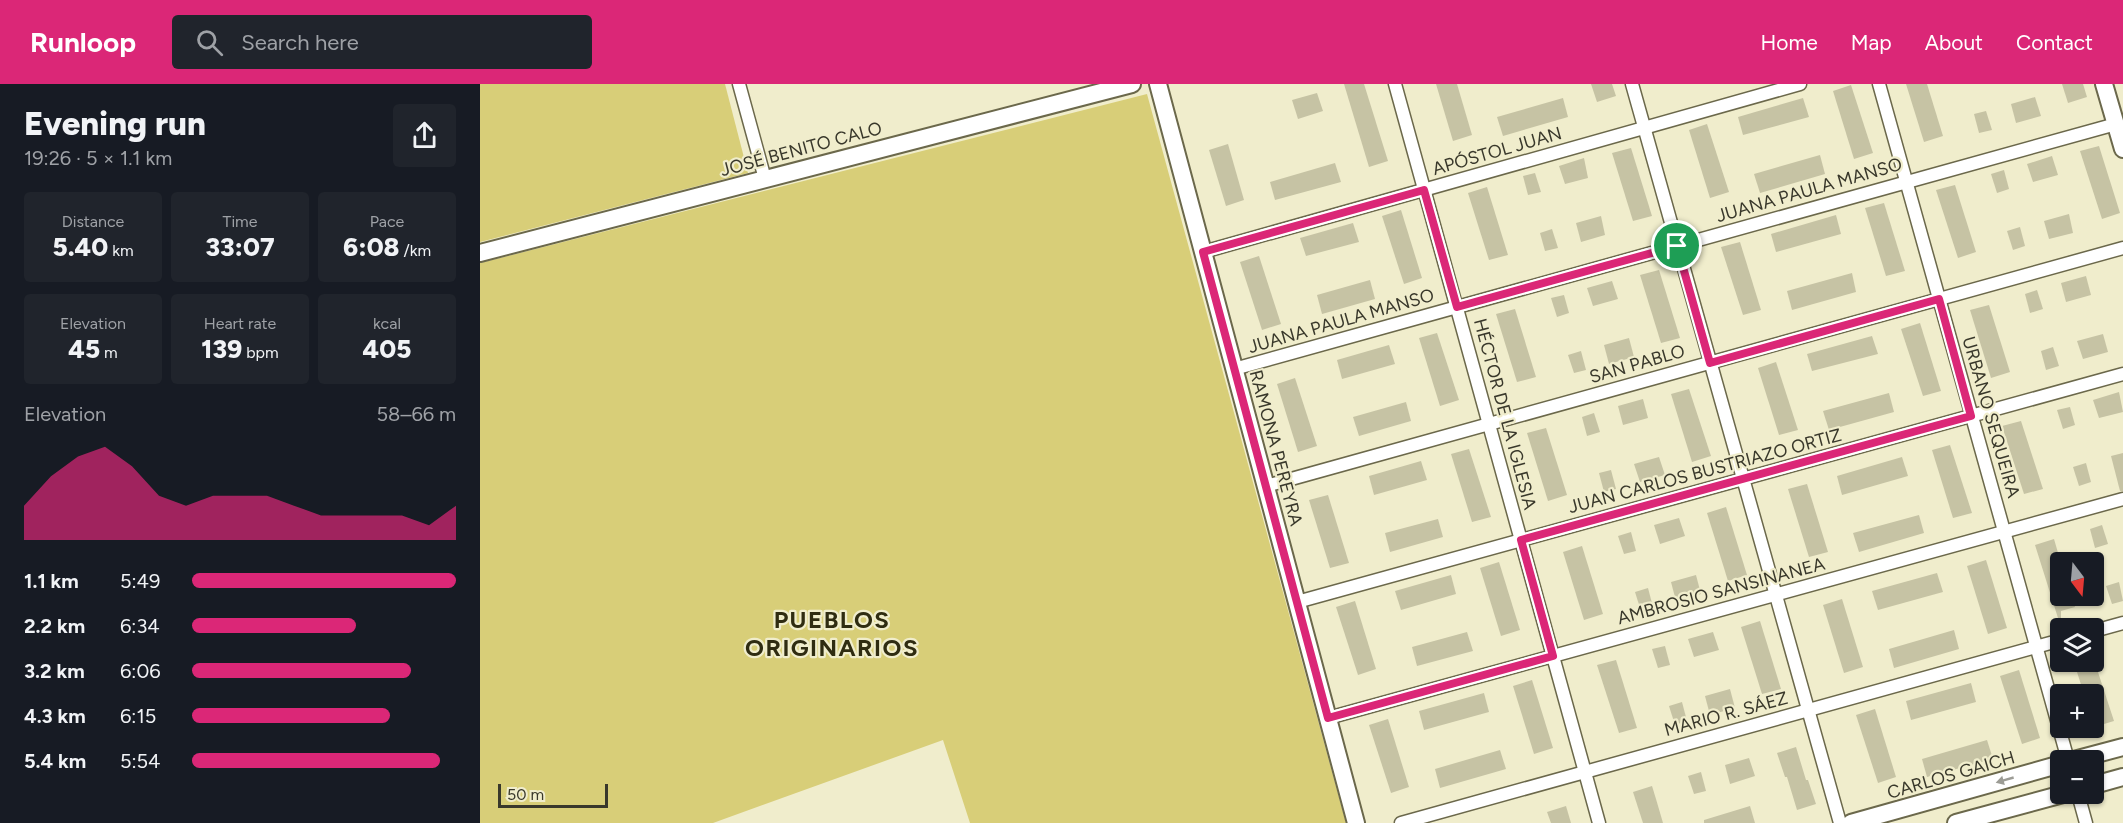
<!DOCTYPE html>
<html lang="en">
<head>
<meta charset="utf-8">
<style>
	body { margin:0; font-family:Figtree,sans-serif; background:#20242c; color:#f1f3f6; height:100vh; display:flex; flex-direction:column; font-size:22px; white-space:nowrap }
	* { box-sizing:border-box; margin:0 }
	p { font-size:20px; color:#9ea1a6 }
	.icon { flex:none; width:33px; height:33px; fill:none; stroke:currentColor; stroke-width:2; stroke-linecap:round; stroke-linejoin:round }
	.map { position:relative; flex:1; overflow:hidden }
	.panel { display:flex; flex-direction:column; background:#171b24; width:480px }
	.panel>* { flex:none }
	.needle { width:39px; rotate:164deg }
	.tools { position:absolute; left:1570px; top:468px; display:grid; gap:12px }
	.tools a { display:grid; place-items:center; width:54px; height:54px; border-radius:6px; background:#171b24; box-shadow:0 2px 4px #0004; font-size:30px }
	.scale { position:absolute; left:18px; bottom:15px; width:110px; box-sizing:border-box; padding-left:6px; border:3px solid #39382b; border-top:0; font-size:16px; line-height:21px; white-space:nowrap; color:#39382b; -webkit-text-stroke:4px #f0edcc; paint-order:stroke }
	.pin { position:absolute; display:grid; place-items:center; width:51px; height:51px; color:#fff; margin:-26px; border:3px solid #fff; border-radius:50%; box-shadow:0 2px 6px #0007 }
	.round { display:grid; place-items:center; flex:none; width:63px; height:63px; border-radius:6px; background:#20242c }
	.summary { display:flex; align-items:center; justify-content:space-between; height:102px; padding:0 24px }
	h1 { font-size:33px; font-weight:800; line-height:45px }
	.figures { display:grid; grid-template-columns:repeat(3,1fr); gap:9px; height:102px; padding:6px 24px }
	.figures div { display:grid; align-content:center; border-radius:6px; background:#20242c; text-align:center }
	.figures b { font-size:26px; font-weight:800 }
	.figures small { font-size:16px; font-weight:400 }
	.figures p { font-size:16px }
	.chart { height:168px; padding:12px 24px }
	.chart p { display:flex; justify-content:space-between }
	.chart svg { width:100%; height:108px; margin-top:6px; fill:#db2777; opacity:.7 }
	ul { padding:0 24px; list-style:none; font-size:20px }
	li { display:grid; grid-template-columns:96px 72px 1fr; align-items:center; height:45px }
	li i { height:15px; border-radius:8px; background:#db2777 }
	header { display:flex; align-items:center; gap:36px; box-sizing:border-box; height:84px; padding:0 30px; background:#db2777; color:#fff }
	header strong { font-size:28px }
	nav { display:flex; gap:33px; margin-inline-start:auto; font-size:21px }
	.search { width:420px; height:54px; background:#20242c; display:flex; align-items:center; gap:15px; box-sizing:border-box; padding:0 21px; border-radius:6px; color:#9ea1a6; font-size:22px }
	main { display:flex; flex:1; min-height:0 }
	.map>svg:first-child { display:block }
	.green { fill:#d8ce78 }
	.building { fill:#c6c3a4 }
	.lines { fill:none; stroke-linecap:round; stroke-linejoin:round }
	.street-casing { stroke:#6b684b; stroke-width:15 }
	.secondary-casing { stroke:#6b684b; stroke-width:20 }
	.street { stroke:#fff; stroke-width:12 }
	.secondary { stroke:#fff; stroke-width:16 }
	.oneway { fill:#9c9c95 }
	.route-casing { stroke:#fff; stroke-width:12 }
	.route { stroke:#db2777; stroke-width:8 }
	.labels { text-anchor:middle; stroke-width:4.5; stroke-linejoin:round; paint-order:stroke }
	.street-label { font-size:18px; fill:#39382b; stroke:#f0edcc }
	.district-label { font-size:24px; font-weight:bold; letter-spacing:1.5px; fill:#2f2c11; stroke:#f0edcc }
</style>
</head>
<body>
<header>
<strong>Runloop</strong>
<div class="search"><svg class="icon" aria-label="search" viewBox="0 0 24 24"><circle cx="10" cy="10" r="6"/><path d="M15 15l6 6"/></svg>Search here</div>
<nav><a>Home</a><a>Map</a><a>About</a><a>Contact</a></nav>
</header>
<main>
<section class="panel">
<div class="summary"><div><h1>Evening run</h1><p>19:26 · 5 × 1.1 km</p></div><a class="round"><svg class="icon" aria-label="share" viewBox="0 0 24 24"><path d="M12 15V3M7 8l5-5 5 5M5 13v7h14v-7"/></svg></a></div>
<div class="figures">
<div><p>Distance</p><b>5.40<small> km</small></b></div>
<div><p>Time</p><b>33:07</b></div>
<div><p>Pace</p><b>6:08<small> /km</small></b></div>
</div>
<div class="figures">
<div><p>Elevation</p><b>45<small> m</small></b></div>
<div><p>Heart rate</p><b>139<small> bpm</small></b></div>
<div><p>kcal</p><b>405</b></div>
</div>
<div class="chart"><p><span>Elevation</span>58–66 m</p>
<svg viewBox="0 0 160 44" preserveAspectRatio="none"><path d="M0 44V30L10 18L20 10L30 6L40 14L50 26L60 30L70 26L80 26L90 26L100 30L110 34L120 34L130 34L140 34L150 38L160 30V44z"/></svg>
</div>
<ul>
<li><b>1.1 km</b>5:49<i style="width:100%"></i></li>
<li><b>2.2 km</b>6:34<i style="width:62%"></i></li>
<li><b>3.2 km</b>6:06<i style="width:83%"></i></li>
<li><b>4.3 km</b>6:15<i style="width:75%"></i></li>
<li><b>5.4 km</b>5:54<i style="width:94%"></i></li>
</ul>
</section>
<div class="map">
<svg width="1643" height="739" viewBox="0 0 1643 739">
	<rect width="100%" height="100%" fill="#f0edcc"/>
	<g class="green">
		<path d="M0,0H245L268,89L0,158Z"/>
		<path d="M667,10L866,739H490L463,656L233,739H0V179Z"/>
	</g>
	<g class="building">
		<path d="M864,0H884L908,77L889,83Z"/>
		<path d="M956,0H977L992,51L973,57Z"/>
		<path d="M1111,0H1132L1136,12L1117,18Z"/>
		<path d="M1426,0H1447L1463,52L1444,58Z"/>
		<path d="M1582,0H1603L1607,13L1588,19Z"/>
		<path d="M1371,1L1393,69L1374,75L1353,7Z"/>
		<path d="M837,9L843,27L818,35L812,16Z"/>
		<path d="M1555,13L1561,32L1536,39L1531,20Z"/>
		<path d="M1083,14L1088,33L1023,52L1017,33Z"/>
		<path d="M1323,14L1329,33L1263,51L1258,33Z"/>
		<path d="M1506,27L1512,46L1499,49L1494,30Z"/>
		<path d="M1227,40L1249,108L1230,114L1209,46Z"/>
		<path d="M748,60L764,116L746,122L729,66Z"/>
		<path d="M1619,62L1640,129L1622,135L1600,67Z"/>
		<path d="M1151,64L1172,132L1153,137L1132,69Z"/>
		<path d="M1340,71L1345,90L1280,109L1274,90Z"/>
		<path d="M1572,72L1578,91L1553,98L1547,80Z"/>
		<path d="M1104,74L1108,94L1085,100L1079,82Z"/>
		<path d="M855,79L861,98L795,116L790,98Z"/>
		<path d="M1524,86L1529,105L1517,109L1511,90Z"/>
		<path d="M1055,89L1061,108L1048,111L1043,92Z"/>
		<path d="M1475,101L1496,168L1478,174L1456,106Z"/>
		<path d="M1007,103L1028,171L1009,176L988,109Z"/>
		<path d="M1404,119L1425,187L1406,192L1385,124Z"/>
		<path d="M921,126L942,194L924,200L902,132Z"/>
		<path d="M1589,130L1593,149L1569,155L1564,137Z"/>
		<path d="M1356,131L1361,150L1296,168L1291,150Z"/>
		<path d="M1121,132L1125,151L1101,158L1096,139Z"/>
		<path d="M873,139L879,158L826,172L820,154Z"/>
		<path d="M1540,143L1545,162L1533,166L1527,147Z"/>
		<path d="M1072,145L1078,164L1065,167L1060,149Z"/>
		<path d="M1260,158L1281,226L1263,231L1241,163Z"/>
		<path d="M779,172L801,240L782,246L760,178Z"/>
		<path d="M1179,186L1200,254L1181,259L1160,191Z"/>
		<path d="M1372,189L1376,208L1312,226L1307,207Z"/>
		<path d="M1606,192L1611,211L1586,218L1581,199Z"/>
		<path d="M890,196L895,215L842,230L837,211Z"/>
		<path d="M1132,197L1138,215L1113,222L1107,204Z"/>
		<path d="M1557,206L1563,225L1550,229L1545,210Z"/>
		<path d="M1084,211L1089,229L1077,233L1071,214Z"/>
		<path d="M1509,221L1530,288L1511,294L1490,226Z"/>
		<path d="M1035,225L1056,293L1037,298L1016,230Z"/>
		<path d="M1440,239L1461,307L1443,312L1421,245Z"/>
		<path d="M957,249L979,316L960,322L939,254Z"/>
		<path d="M1623,250L1628,268L1603,275L1597,257Z"/>
		<path d="M1392,252L1398,270L1332,287L1327,270Z"/>
		<path d="M1149,254L1154,273L1129,280L1124,261Z"/>
		<path d="M909,261L915,280L862,295L857,276Z"/>
		<path d="M1573,263L1579,282L1566,286L1561,267Z"/>
		<path d="M1101,267L1106,286L1094,289L1088,271Z"/>
		<path d="M1296,278L1318,346L1299,351L1278,284Z"/>
		<path d="M815,294L837,362L818,368L797,300Z"/>
		<path d="M1209,305L1231,372L1212,378L1191,310Z"/>
		<path d="M1639,308L1643,328L1619,334L1613,316Z"/>
		<path d="M1409,309L1414,328L1349,346L1343,327Z"/>
		<path d="M1163,315L1168,334L1143,341L1138,322Z"/>
		<path d="M926,318L931,337L879,352L873,333Z"/>
		<path d="M1590,323L1595,341L1583,345L1577,326Z"/>
		<path d="M1114,329L1120,348L1107,352L1102,333Z"/>
		<path d="M1541,337L1563,405L1544,410L1522,342Z"/>
		<path d="M1066,344L1087,411L1068,417L1047,349Z"/>
		<path d="M1470,361L1492,429L1473,434L1452,366Z"/>
		<path d="M989,365L1011,433L992,438L971,370Z"/>
		<path d="M1643,369V407H1640L1631,372Z"/>
		<path d="M1179,373L1185,391L1160,398L1154,380Z"/>
		<path d="M1422,373L1428,392L1362,411L1357,392Z"/>
		<path d="M941,377L947,396L894,411L889,392Z"/>
		<path d="M1606,379L1611,398L1599,402L1593,383Z"/>
		<path d="M1131,386L1136,405L1124,408L1119,389Z"/>
		<path d="M1327,400L1348,468L1329,473L1308,405Z"/>
		<path d="M848,411L869,479L850,484L829,416Z"/>
		<path d="M1246,423L1267,491L1248,497L1227,429Z"/>
		<path d="M1439,431L1444,449L1379,468L1373,449Z"/>
		<path d="M1199,434L1205,452L1180,460L1174,441Z"/>
		<path d="M958,435L963,453L910,468L905,449Z"/>
		<path d="M1622,441L1628,460L1615,464L1610,445Z"/>
		<path d="M1151,448L1156,467L1144,470L1138,452Z"/>
		<path d="M1574,455L1581,479V512H1592L1595,523L1581,527V534H1578L1555,461Z"/>
		<path d="M1102,462L1123,530L1104,536L1083,468Z"/>
		<path d="M1506,476L1527,544L1508,550L1487,482Z"/>
		<path d="M1019,478L1040,546L1021,552L1000,484Z"/>
		<path d="M1457,489L1463,508L1398,526L1392,507Z"/>
		<path d="M971,491L976,510L921,526L915,507Z"/>
		<path d="M1216,491L1221,510L1196,517L1191,498Z"/>
		<path d="M1639,498L1643,517L1632,520L1626,502Z"/>
		<path d="M1168,504L1173,523L1161,527L1155,508Z"/>
		<path d="M1362,515L1383,583L1364,589L1343,521Z"/>
		<path d="M875,517L896,585L878,591L856,523Z"/>
		<path d="M1280,537L1301,605L1282,610L1261,543Z"/>
		<path d="M1474,546L1479,565L1414,584L1409,565Z"/>
		<path d="M987,548L993,567L937,582L932,563Z"/>
		<path d="M1233,548L1239,566L1214,573L1208,555Z"/>
		<path d="M1185,562L1190,581L1178,584L1172,565Z"/>
		<path d="M1136,576L1157,644L1139,649L1117,581Z"/>
		<path d="M1616,582L1634,637L1614,643V610H1604L1597,588Z"/>
		<path d="M1539,586L1560,654L1542,660L1520,592Z"/>
		<path d="M1052,596L1073,664L1054,670L1033,602Z"/>
		<path d="M1491,599L1496,618L1431,636L1426,617Z"/>
		<path d="M1250,605L1255,624L1230,631L1225,612Z"/>
		<path d="M1004,609L1009,628L944,646L939,627Z"/>
		<path d="M1202,618L1207,637L1195,641L1189,622Z"/>
		<path d="M1395,625L1416,693L1398,699L1376,631Z"/>
		<path d="M908,635L929,703L911,709L889,641Z"/>
		<path d="M1507,656L1513,675L1447,693L1442,675Z"/>
		<path d="M1316,663L1326,696H1328L1336,720L1317,726L1307,693H1305L1297,669Z"/>
		<path d="M1020,666L1026,685L960,704L955,685Z"/>
		<path d="M1269,674L1275,692L1250,700L1245,681Z"/>
		<path d="M1221,688L1226,707L1214,710L1208,692Z"/>
		<path d="M1172,702L1176,715L1183,739H1163L1153,708Z"/>
		<path d="M1086,722L1091,739H1071L1067,728Z"/>
		<path d="M1270,722L1275,739H1224V736Z"/>
	</g>
	<g class="lines">
		<defs>
			<g id="street">
				<path d="M259,0L285,95"/>
				<path d="M915,0L1119,739"/>
				<path d="M1152,0L1360,739"/>
				<path d="M1399,0L1588,676"/>
				<path d="M723,168L1320,0"/>
				<path d="M754,285L1636,40"/>
				<path d="M786,402L1643,164"/>
				<path d="M817,518L1643,290"/>
				<path d="M1614,547L1643,539"/>
				<path d="M848,634L1643,415"/>
				<path d="M1598,710L1606,739"/>
				<path d="M921,739L1581,556"/>
			</g>
			<g id="secondary">
				<path d="M678,0L876,739"/>
				<path d="M1624,0L1643,65"/>
				<path d="M0,169L652,0"/>
				<path d="M1594,676L1643,663"/>
				<path d="M1614,701L1643,693"/>
				<path d="M1371,739L1581,680"/>
				<path d="M1476,739L1583,710"/>
			</g>
		</defs>
		<use href="#street" class="street-casing"/>
		<use href="#secondary" class="secondary-casing"/>
		<use href="#street" class="street"/>
		<use href="#secondary" class="secondary"/>
	</g>
	<defs><path id="oneway-solid" d="M-6-.8H1V-3.2L6.5 0L1 3.2V.8H-6Z" transform="scale(1.5)"/></defs>
	<use class="oneway" href="#oneway-solid" transform="translate(1525 696) rotate(164)"/>
	<g class="lines">
		<defs>
			<path id="route" d="M944,106L977,223L1197,162L1230,279L1459,215L1491,332L1041,456L1073,572L848,634L723,168Z"/>
		</defs>
		<use href="#route" class="route-casing"/>
		<use href="#route" class="route"/>
	</g>
	<g class="labels">
		<g class="street-label">
			<text transform="translate(321 65) rotate(-15)" y="6">JOSÉ BENITO CALO</text>
			<text transform="translate(1017 67) rotate(-16)" y="6">APÓSTOL JUAN</text>
			<text transform="translate(1329 106) rotate(-16)" y="6">JUANA PAULA MANSO</text>
			<text transform="translate(861 237) rotate(-16)" y="6">JUANA PAULA MANSO</text>
			<text transform="translate(1157 280) rotate(-16)" y="6">SAN PABLO</text>
			<text transform="translate(1025 330) rotate(75)" y="6">HÉCTOR DE LA IGLESIA</text>
			<text transform="translate(1511 333) rotate(74)" y="6">URBANO SEQUEIRA</text>
			<text transform="translate(796 364) rotate(75)" y="6">RAMONA PEREYRA</text>
			<text transform="translate(1225 387) rotate(-15)" y="6">JUAN CARLOS BUSTRIAZO ORTIZ</text>
			<text transform="translate(1241 507) rotate(-15)" y="6">AMBROSIO SANSINANEA</text>
			<text transform="translate(1246 630) rotate(-15)" y="6">MARIO R. SÁEZ</text>
			<text transform="translate(1471 691) rotate(-16)" y="6">CARLOS GAICH</text>
		</g>
		<g class="district-label">
			<text x="352" y="544">PUEBLOS<tspan x="352" dy="28">ORIGINARIOS</tspan></text>
		</g>
	</g>
</svg>
<div class="tools">
<a><svg class="needle" viewBox="-14 -14 28 28"><path d="M0-13l5 13h-10z" fill="#e53935"/><path d="M0 13l5-13h-10z" fill="#9ea1a6"/></svg></a>
<a><svg class="icon" aria-label="layers" viewBox="0 0 24 24"><path d="M12 4l9 5-9 5-9-5zM3 14l9 5 9-5"/></svg></a>
<a>+</a>
<a>−</a>
</div>
<div class="scale">50 m</div>
<div class="pin" style="left:1197px;top:162px;background:#1e9e55"><svg class="icon" aria-label="arrive" viewBox="0 0 24 24"><path d="M6 21V4h12l-3 4 3 4H6"/></svg></div>
</div>
</main>
</body>
</html>
